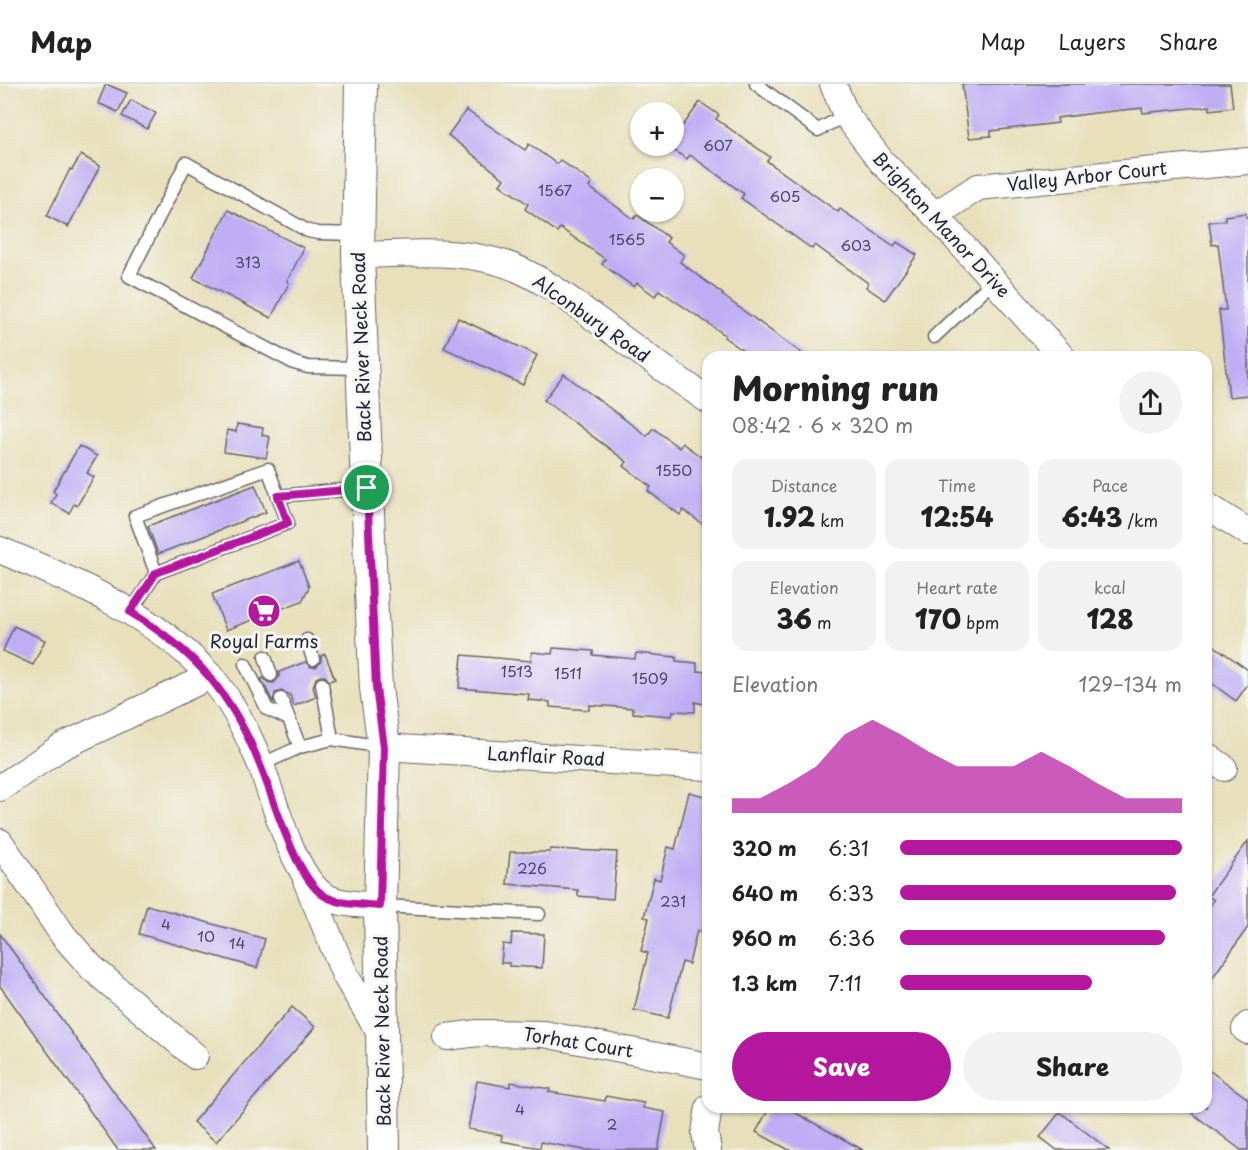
<!DOCTYPE html>
<html lang="en">
<head>
<meta charset="utf-8">
<style>
	body { margin:0; font-family:"Playpen Sans",sans-serif; background:#f2f2f2; color:#222; height:100vh; display:flex; flex-direction:column; font-size:22px; white-space:nowrap }
	* { box-sizing:border-box; margin:0 }
	p { font-size:20px; color:#767676 }
	.icon { flex:none; width:33px; height:33px; fill:none; stroke:currentColor; stroke-width:2; stroke-linecap:round; stroke-linejoin:round }
	.map { position:relative; flex:1; overflow:hidden }
	.sheet { position:absolute; left:702px; top:267px; width:510px; height:762px; display:flex; flex-direction:column; background:#fff; border-radius:18px; box-shadow:0 2px 4px #0004 }
	.sheet>* { flex:none }
	.controls { position:absolute; left:630px; top:18px; display:grid; gap:12px }
	.controls a { display:grid; place-items:center; width:54px; height:54px; border-radius:50%; background:#fff; box-shadow:0 2px 4px #0004; font-size:30px }
	.pin { position:absolute; display:grid; place-items:center; width:51px; height:51px; color:#fff; margin:-26px; border:3px solid #fff; border-radius:50%; box-shadow:0 2px 6px #0007 }
	.round { display:grid; place-items:center; flex:none; width:63px; height:63px; border-radius:32px; background:#f2f2f2 }
	.headline { display:flex; align-items:center; justify-content:space-between; height:102px; padding:0 30px }
	h1 { font-size:33px; font-weight:800; line-height:45px }
	.figures { display:grid; grid-template-columns:repeat(3,1fr); gap:9px; height:102px; padding:6px 30px }
	.figures div { display:grid; align-content:center; border-radius:15px; background:#f2f2f2; text-align:center }
	.figures b { font-size:26px; font-weight:800 }
	.figures small { font-size:16px; font-weight:400 }
	.figures p { font-size:16px }
	.chart { height:168px; padding:12px 30px }
	.chart p { display:flex; justify-content:space-between }
	.chart svg { width:100%; height:108px; margin-top:6px; fill:#b5179e; opacity:.7 }
	.button { display:flex; gap:12px; margin-top:auto; padding:12px 30px }
	.button a { flex:1; height:69px; border-radius:36px; background:#b5179e; color:#fff; font-size:24px; font-weight:800; line-height:69px; text-align:center }
	.button a+a { background:#f2f2f2; color:#222 }
	ul { padding:0 30px; list-style:none; font-size:20px }
	li { display:grid; grid-template-columns:96px 72px 1fr; align-items:center; height:45px }
	li i { height:15px; border-radius:8px; background:#b5179e }
	header { display:flex; align-items:center; gap:36px; box-sizing:border-box; height:84px; padding:0 30px; background:#fff; border-bottom:2px solid #e0e0e0 }
	header strong { font-size:28px }
	nav { display:flex; gap:33px; margin-inline-start:auto; font-size:21px }
	.map>svg:first-child { display:block }
	.building { fill:#bfadf4 }
	.lines { fill:none; stroke-linecap:round; stroke-linejoin:round }
	.service-casing { stroke:#676468; stroke-width:15 }
	.minor-casing { stroke:#676468; stroke-width:28 }
	.tertiary-casing { stroke:#676468; stroke-width:34 }
	.service { stroke:#fff; stroke-width:12 }
	.minor { stroke:#fff; stroke-width:26 }
	.tertiary { stroke:#fff; stroke-width:32 }
	.route-casing { stroke:#fff; stroke-width:12 }
	.route { stroke:#b5179e; stroke-width:8 }
	.labels { text-anchor:middle; stroke-width:6; stroke-linejoin:round; paint-order:stroke }
	.number-label { font-size:15px; fill:#494569 }
	.street-label { font-size:18px; fill:#22223b; stroke:#f6f6f2 }
	.poi-label { font-size:18px; fill:#22223b; stroke:#f6f6f2 }
</style>
</head>
<body>
<header>
<strong>Map</strong>
<nav><a>Map</a><a>Layers</a><a>Share</a></nav>
</header>
<div class="map">
<svg width="1248" height="1066" viewBox="0 0 1248 1066">
	<rect width="100%" height="100%" fill="#f6f6f2"/>
	<filter id="ink" filterUnits="userSpaceOnUse"><feTurbulence type="fractalNoise" baseFrequency=".0167" numOctaves="2"/><feDisplacementMap in="SourceGraphic" scale="12" xChannelSelector="R" yChannelSelector="G"/><feConvolveMatrix kernelMatrix="1 2 1 2 8 2 1 2 1" color-interpolation-filters="sRGB"/></filter>
	<filter id="wash" filterUnits="userSpaceOnUse"><feTurbulence type="fractalNoise" baseFrequency=".008" numOctaves="4" result="noise"/><feDisplacementMap in="SourceGraphic" scale="24" xChannelSelector="R" yChannelSelector="G"/><feGaussianBlur stdDeviation="1.35" result="paint"/><feColorMatrix in="noise" values="0 0 0 0 0 0 0 0 0 0 0 0 0 0 0 0 0 1.4 0 .05"/><feComposite in="paint" operator="in"/></filter>
	<g filter="url(#wash)">
		<rect width="100%" height="100%" fill="#e8e0bb"/>
		<g id="blocks">
			<g class="building">
				<path d="M106,0L127,9L118,28L98,19Z"/>
				<path d="M962,0H1230L1233,23L1210,26V22L1143,29L1142,24L1095,29L1057,34L1058,39L991,47V52L969,54Z"/>
				<path d="M131,16L156,29L147,45L122,32Z"/>
				<path d="M700,18L719,31L716,35L770,73L767,77L838,128L840,125L894,162L897,158L917,171L885,216L866,203L868,199L815,161L812,165L741,114L744,110L690,71L687,75L668,62H674V54Z"/>
				<path d="M466,26L525,66L529,60L557,80L560,76L592,99L589,103L634,135L637,131L669,154L666,158L684,171L680,178L723,210L722,211L807,273H752L724,253L725,251L659,206L655,212L637,199L634,203L602,180L605,175L560,144L557,148L525,125L528,120L500,101L504,95L448,51Z"/>
				<path d="M81,71L100,82L68,143L47,132L70,85L72,86Z"/>
				<path d="M228,126L304,164L287,197L289,199L271,234L193,194Z"/>
				<path d="M1246,129V133H1248V311L1229,313L1219,226H1226L1218,160L1212,161L1209,138L1225,136V132Z"/>
				<path d="M458,234L537,271L523,301L444,264Z"/>
				<path d="M564,290L647,352L653,344L679,364L682,359L708,378V444L683,426L680,431L648,407L651,403L624,382L627,378L544,316Z"/>
				<path d="M237,340L263,344L262,351L270,353L266,374L224,368L227,346L236,348Z"/>
				<path d="M79,362L97,372L87,389L94,393L77,422L74,420L69,429L51,419L56,410L53,407Z"/>
				<path d="M255,401L266,428L158,470L148,442Z"/>
				<path d="M299,477L309,503L302,517L226,546L212,510Z"/>
				<path d="M14,542L45,556L33,581L3,567Z"/>
				<path d="M1206,556L1248,586V600L1236,617L1206,595Z"/>
				<path d="M553,564L593,567V571L635,575L636,569L676,573V577L697,579V587L708,588V621L695,618V628L673,627L672,632L633,629V624L590,621L589,626L550,623V618L528,616L529,610L459,604L462,571L531,577L532,568L552,570Z"/>
				<path d="M325,570L335,595L329,597L325,592H321L316,594L313,603L316,613L294,622L290,611L282,607L275,609L273,618L261,595L263,594L269,599H274L279,593V588L305,578L311,583H316L321,577V572Z"/>
				<path d="M689,708L708,713V823L702,848L697,846L689,880L682,878L668,934L634,926L648,869L641,867L649,834L644,833L654,794L660,796L668,763L675,765Z"/>
				<path d="M1248,757V843L1206,903V828L1214,816L1208,812Z"/>
				<path d="M550,765L617,768L613,815L578,812V806L507,800L510,768H550Z"/>
				<path d="M147,821L265,855L257,884L139,850Z"/>
				<path d="M512,849L544,850L542,884L509,882V879H501L503,860L511,861Z"/>
				<path d="M0,850L156,1066H118L0,902Z"/>
				<path d="M292,923L315,943L216,1058L193,1038Z"/>
				<path d="M1206,984L1248,1015V1066H1241L1184,1023H1206Z"/>
				<path d="M477,997L510,1003L511,998L550,1005L549,1008L605,1017L606,1012L644,1019L643,1024L665,1028L658,1066H585L541,1058L540,1064L501,1057L502,1051L468,1045Z"/>
				<path d="M770,1023H785L863,1066H789L756,1048Z"/>
				<path d="M1060,1028L1109,1066H1057L1040,1053Z"/>
			</g>
		</g>
	</g>
	<g filter="url(#ink)">
		<use href="#blocks" fill-opacity="0" stroke="#676468" stroke-width="1.5"/>
		<g class="lines">
			<defs>
				<g id="service">
					<path d="M756,0L818,46L846,31"/>
					<path d="M357,150L318,149L308,147L186,79L129,192L294,279L308,283L361,284"/>
					<path d="M934,253L993,197"/>
					<path d="M278,412L366,404"/>
					<path d="M130,529L156,489L135,432L268,385L288,439L156,489"/>
					<path d="M307,556L313,575"/>
					<path d="M265,573L271,591"/>
					<path d="M245,580L267,625L289,635"/>
					<path d="M322,600L332,655"/>
					<path d="M281,615L300,663"/>
					<path d="M260,681L300,663L332,655L383,663"/>
					<path d="M382,822L539,830"/>
				</g>
				<g id="minor">
					<path d="M833,0L846,31L882,78L935,131L1062,273"/>
					<path d="M935,131L978,103L1248,77"/>
					<path d="M358,171C404,170 450,165 495,177C534,187 569,215 601,239C636,265 672,291 708,316"/>
					<path d="M1206,421L1248,448"/>
					<path d="M0,466C74,497 154,530 209,591C232,616 248,650 261,681C273,714 294,792 323,811C339,821 362,820 380,822"/>
					<path d="M384,663L708,683"/>
					<path d="M1206,671L1224,684"/>
					<path d="M0,704L61,663L210,592"/>
					<path d="M0,758L63,851L92,884L195,972"/>
					<path d="M306,796L345,891L383,954"/>
					<path d="M1248,941L1245,945L1248,947"/>
					<path d="M447,953L478,949L544,950L708,982"/>
					<path d="M708,1066L705,1049L709,1023"/>
				</g>
				<path id="tertiary" d="M361,0L358,171L372,531L376,604L384,663L380,822L384,1066"/>
			</defs>
			<use href="#service" class="service-casing"/>
			<use href="#minor" class="minor-casing"/>
			<use href="#tertiary" class="tertiary-casing"/>
			<use href="#service" class="service"/>
			<use href="#minor" class="minor"/>
			<use href="#tertiary" class="tertiary"/>
		</g>
	</g>
	<g class="lines" filter="url(#ink)">
		<defs>
			<path id="route" d="M367,404L376,604L384,663L380,822C362,820 338,821 323,811C294,791 274,714 260,681C232,610 195,567 130,528L156,489L288,439L278,412Z"/>
		</defs>
		<use href="#route" class="route-casing"/>
		<use href="#route" class="route"/>
	</g>
	<defs>
		<symbol id="supermarket-disc" viewBox="-11 -11 22 22"><circle r="9.5" fill="#b5179e" stroke="#f6f6f2"/><path d="M-6-5.5h2.5l.6 2H6L4.5 2H-2.5L-4.4-4H-6ZM-1.5 3.2a1.3 1.3 0 1 0 .1 0ZM3 3.2a1.3 1.3 0 1 0 .1 0Z" fill="#fff"/></symbol>
	</defs>
	<g fill-rule="evenodd">
		<use href="#supermarket-disc" x="245" y="508" width="38" height="38"/>
	</g>
	<g class="labels">
		<g class="number-label">
			<text x="718" y="67">607</text>
			<text x="555" y="112">1567</text>
			<text x="785" y="118">605</text>
			<text x="627" y="161">1565</text>
			<text x="856" y="167">603</text>
			<text x="248" y="184">313</text>
			<text x="674" y="392">1550</text>
			<text x="517" y="593">1513</text>
			<text x="568" y="595">1511</text>
			<text x="650" y="600">1509</text>
			<text x="532" y="790">226</text>
			<text x="673" y="823">231</text>
			<text x="166" y="846">4</text>
			<text x="206" y="858">10</text>
			<text x="237" y="865">14</text>
			<text x="520" y="1031">4</text>
			<text x="612" y="1046">2</text>
		</g>
		<g class="street-label">
			<text transform="translate(1087 93) rotate(-6)" y="6">Valley Arbor Court</text>
			<text transform="translate(941 141) rotate(47)" y="6">Brighton Manor Drive</text>
			<text transform="translate(591 235) rotate(35)" y="6">Alconbury Road</text>
			<text transform="translate(362 263) rotate(-92)" y="6">Back River Neck Road</text>
			<text transform="translate(546 673) rotate(3)" y="6">Lanflair Road</text>
			<text transform="translate(383 947) rotate(-91)" y="6">Back River Neck Road</text>
			<text transform="translate(578 959) rotate(9)" y="6">Torhat Court</text>
		</g>
		<g class="poi-label">
			<text x="264" y="564">Royal Farms</text>
		</g>
	</g>
</svg>
<div class="controls">
<a>+</a>
<a>−</a>
</div>
<div class="pin" style="left:367px;top:404px;background:#1e9e55"><svg class="icon" aria-label="arrive" viewBox="0 0 24 24"><path d="M6 21V4h12l-3 4 3 4H6"/></svg></div>
<section class="sheet">
<div class="headline"><div><h1>Morning run</h1><p>08:42 · 6 × 320 m</p></div><a class="round"><svg class="icon" aria-label="share" viewBox="0 0 24 24"><path d="M12 15V3M7 8l5-5 5 5M5 13v7h14v-7"/></svg></a></div>
<div class="figures">
<div><p>Distance</p><b>1.92<small> km</small></b></div>
<div><p>Time</p><b>12:54</b></div>
<div><p>Pace</p><b>6:43<small> /km</small></b></div>
</div>
<div class="figures">
<div><p>Elevation</p><b>36<small> m</small></b></div>
<div><p>Heart rate</p><b>170<small> bpm</small></b></div>
<div><p>kcal</p><b>128</b></div>
</div>
<div class="chart"><p><span>Elevation</span>129–134 m</p>
<svg viewBox="0 0 160 44" preserveAspectRatio="none"><path d="M0 44V38L10 38L20 32L30 25L40 12L50 6L60 12L70 19L80 25L90 25L100 25L110 19L120 25L130 32L140 38L150 38L160 38V44z"/></svg>
</div>
<ul>
<li><b>320 m</b>6:31<i style="width:100%"></i></li>
<li><b>640 m</b>6:33<i style="width:98%"></i></li>
<li><b>960 m</b>6:36<i style="width:94%"></i></li>
<li><b>1.3 km</b>7:11<i style="width:68%"></i></li>
</ul>
<div class="button"><a>Save</a><a>Share</a></div>
</section>
</div>
</body>
</html>
